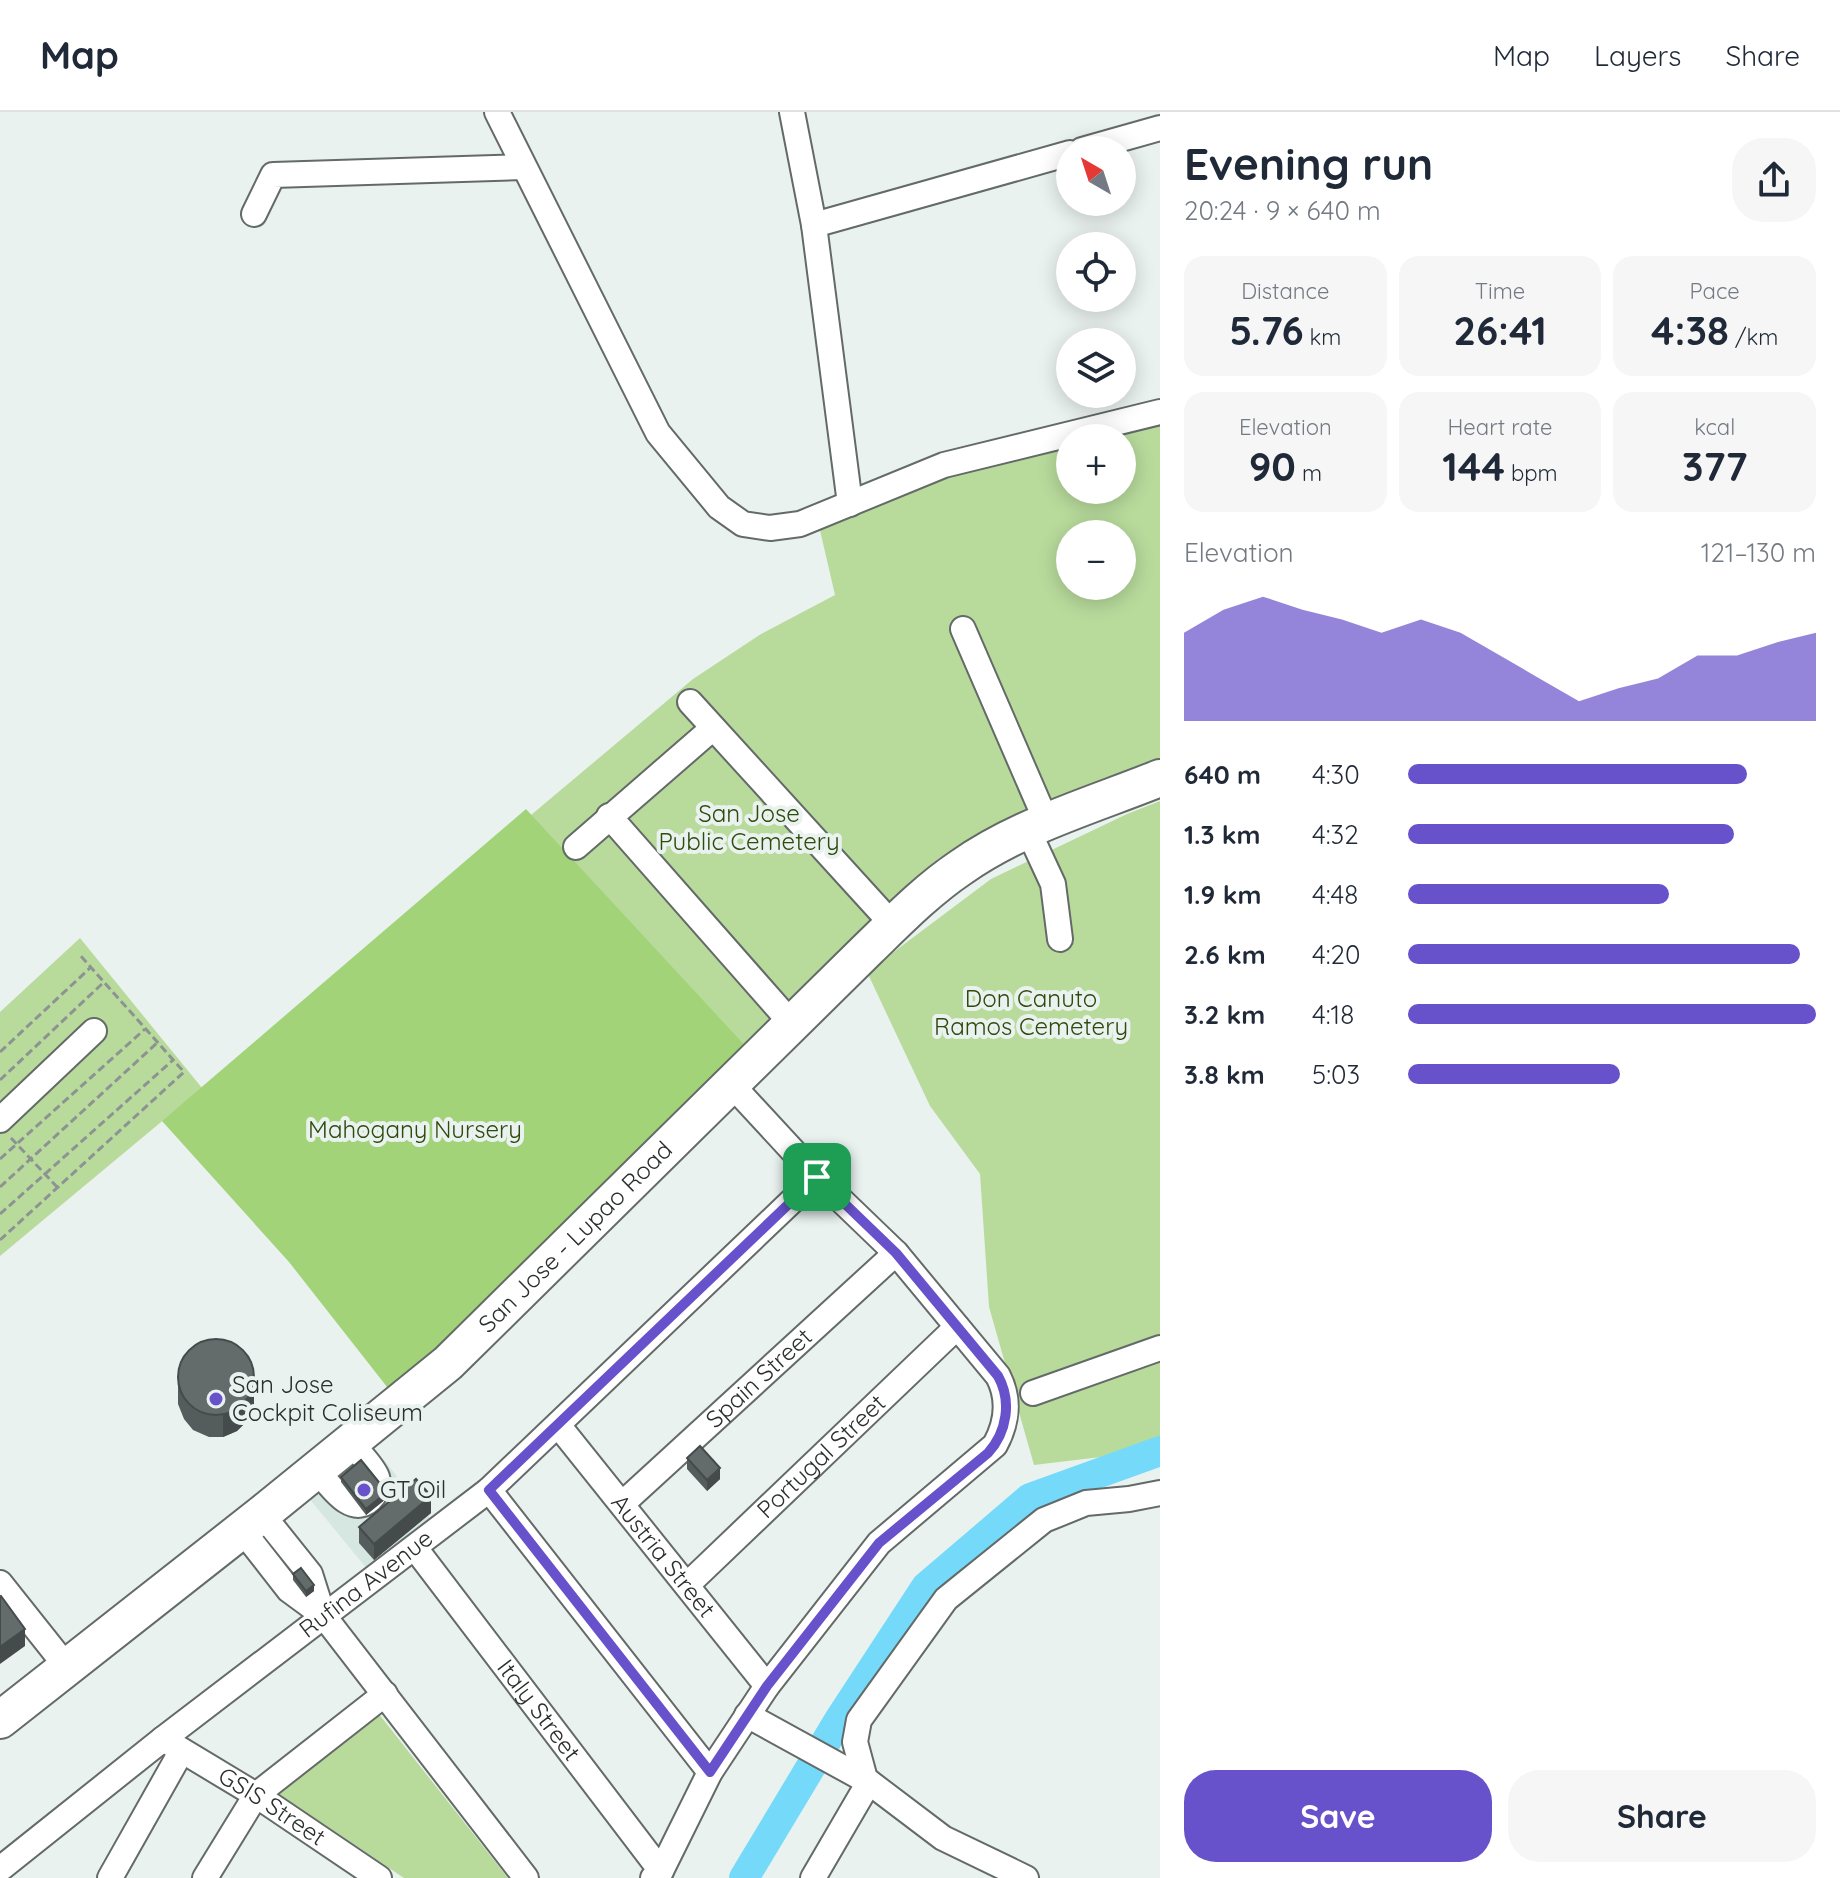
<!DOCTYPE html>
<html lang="en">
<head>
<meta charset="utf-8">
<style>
	body { margin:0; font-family:Quicksand,sans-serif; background:#f6f6f7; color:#1f2937; height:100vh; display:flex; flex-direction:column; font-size:30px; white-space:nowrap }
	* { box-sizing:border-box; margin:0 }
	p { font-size:26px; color:#747a83 }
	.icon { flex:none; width:44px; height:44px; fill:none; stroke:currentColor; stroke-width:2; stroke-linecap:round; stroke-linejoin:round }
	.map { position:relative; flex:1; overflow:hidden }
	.drawer { display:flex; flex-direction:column; background:#fff; width:680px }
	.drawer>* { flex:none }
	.needle { width:52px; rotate:321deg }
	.controls { position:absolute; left:1056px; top:24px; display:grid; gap:16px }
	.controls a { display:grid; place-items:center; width:80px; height:80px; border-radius:50%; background:#fff; box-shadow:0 4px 20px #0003; font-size:40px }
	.pin { position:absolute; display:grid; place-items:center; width:68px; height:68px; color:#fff; margin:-34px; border-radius:16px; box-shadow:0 4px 12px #0006 }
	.round { display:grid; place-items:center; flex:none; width:84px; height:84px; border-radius:32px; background:#f6f6f7 }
	.headline { display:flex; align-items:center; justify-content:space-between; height:136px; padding:0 24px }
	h1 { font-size:44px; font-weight:800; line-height:60px }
	.metrics { display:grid; grid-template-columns:repeat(3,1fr); gap:12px; height:136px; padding:8px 24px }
	.metrics div { display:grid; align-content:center; border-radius:20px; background:#f6f6f7; text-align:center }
	.metrics b { font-size:40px; font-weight:800 }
	.metrics small { font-size:22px; font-weight:400 }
	.metrics p { font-size:22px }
	.chart { height:224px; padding:16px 24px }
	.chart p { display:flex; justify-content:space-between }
	.chart svg { width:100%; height:144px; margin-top:8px; fill:#6852cc; opacity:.7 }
	.button { display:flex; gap:16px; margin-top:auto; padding:16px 24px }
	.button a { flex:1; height:92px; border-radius:32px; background:#6852cc; color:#fff; font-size:32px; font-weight:800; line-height:92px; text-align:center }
	.button a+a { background:#f6f6f7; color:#1f2937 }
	ul { padding:0 24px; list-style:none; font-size:26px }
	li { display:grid; grid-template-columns:128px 96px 1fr; align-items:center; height:60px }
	li i { height:20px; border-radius:10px; background:#6852cc }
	header { display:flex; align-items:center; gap:48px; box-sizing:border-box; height:112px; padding:0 40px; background:#fff; border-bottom:2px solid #e0e1e3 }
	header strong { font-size:38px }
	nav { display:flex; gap:44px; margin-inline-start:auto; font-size:28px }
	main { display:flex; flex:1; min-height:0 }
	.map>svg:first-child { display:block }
	.built { fill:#d6e7e2 }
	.green { fill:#b8db9c; fill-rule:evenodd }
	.forest { fill:#a3d379 }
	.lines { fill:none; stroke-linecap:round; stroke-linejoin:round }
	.river { stroke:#75daf9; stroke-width:30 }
	.minor-casing { stroke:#636a68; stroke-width:28 }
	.highway-casing { stroke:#636a68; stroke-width:40 }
	.path { stroke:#8d9392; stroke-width:3; stroke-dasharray:8 4; stroke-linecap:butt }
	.minor { stroke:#fff; stroke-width:24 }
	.highway { stroke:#fff; stroke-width:36 }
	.wall { fill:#555c5c }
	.shaded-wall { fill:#454b4b }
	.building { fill:#636b6b; stroke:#454b4b; stroke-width:2 }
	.route-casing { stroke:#fff; stroke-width:16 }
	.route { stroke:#6852cc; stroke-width:10 }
	.poi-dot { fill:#6852cc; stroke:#eaf2f0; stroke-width:3 }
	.labels { text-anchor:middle; stroke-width:8; stroke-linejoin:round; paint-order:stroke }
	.park-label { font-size:24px; fill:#2e4b0c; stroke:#eaf2f0 }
	.street-label { font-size:24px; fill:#2b2f2e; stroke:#eaf2f0 }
	.poi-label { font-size:24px; fill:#2b2f2e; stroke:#eaf2f0; text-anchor:start }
</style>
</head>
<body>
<header>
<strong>Map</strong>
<nav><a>Map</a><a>Layers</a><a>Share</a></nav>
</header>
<main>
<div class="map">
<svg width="1160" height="1766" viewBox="0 0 1160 1766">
	<rect width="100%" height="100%" fill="#eaf2f0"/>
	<path class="built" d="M372,1333L431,1407L368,1458L308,1385Z"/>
	<g class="green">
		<path d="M1160,310V647L1039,694L939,746L887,791L745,933L531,703L693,567L761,522L835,483L819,414L932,366L1070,332V378H1122V326H1094ZM1070,422H1122V474H1070Z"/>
		<path d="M1160,689V1338L1034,1353L989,1195L980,1062L930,994L867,860L991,767L1127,702Z"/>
		<path d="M80,826L202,976L0,1144V900Z"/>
		<path d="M375,1597L508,1766H404L274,1679Z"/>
	</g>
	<path class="forest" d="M526,697L745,933L391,1280L289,1150L162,1009Z"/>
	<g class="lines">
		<path class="river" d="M744,1766L839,1608L926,1475L1030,1386L1160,1339"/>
		<defs>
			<g id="minor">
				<path d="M497,0L658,321L719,395L743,412L770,416L800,412L944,353L1160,300"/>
				<path d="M792,0L814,113"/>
				<path d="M1082,38L1160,16"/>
				<path d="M254,102L273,63L523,55"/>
				<path d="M850,392L814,113L1070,41"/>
				<path d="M963,517L1047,711"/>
				<path d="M690,590L893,813"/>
				<path d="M609,704L793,913"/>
				<path d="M1028,718L1053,772L1060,827"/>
				<path d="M576,735L713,616"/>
				<path d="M0,1008L94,919"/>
				<path d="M1033,1281L1160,1236"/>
				<path id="s1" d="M558,1313L767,1574"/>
				<path d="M317,1358C329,1372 354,1411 374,1383C377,1379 379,1371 377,1365C373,1354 359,1341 351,1331"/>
				<path d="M489,1378L710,1660"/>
				<path id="s2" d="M622,1392L896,1141"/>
				<path d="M262,1402L310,1462L323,1503"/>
				<path d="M242,1418L289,1478L323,1503L526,1766"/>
				<path id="s3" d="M415,1436L661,1759"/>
				<path d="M0,1471L66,1554"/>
				<path id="s4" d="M687,1473L957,1215"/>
				<path d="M747,1603L869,1670L943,1726L1026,1766"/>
				<path id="s5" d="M163,1627L256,1683L379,1766"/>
				<path d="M865,1667L855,1630L859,1608L946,1487L1044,1408L1086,1391L1129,1387L1160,1381"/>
				<path id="s6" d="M0,1757L163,1627L489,1378L817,1065"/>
				<path d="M110,1766L181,1640"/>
				<path d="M205,1766L256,1683L385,1582"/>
				<path d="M653,1766L661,1759L710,1660L767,1574L879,1431L995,1333C1007,1311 1010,1287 998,1264L896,1141L817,1065L732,973"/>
				<path d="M813,1766L869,1670"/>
			</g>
			<g id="highway">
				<path id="s7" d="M0,1608L262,1402L448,1251L868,837C897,809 926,779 960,756C1019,714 1093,693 1160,666"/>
			</g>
		</defs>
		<use href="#minor" class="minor-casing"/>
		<use href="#highway" class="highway-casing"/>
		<g class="path">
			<path d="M0,940L90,856"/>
			<path d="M0,968L104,870"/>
			<path d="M11,1026L58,1076"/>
			<path d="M0,1047L145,917"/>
			<path d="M0,1075L157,931"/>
			<path d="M0,1102L173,948"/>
			<path d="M0,1128L184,960L79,842"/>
		</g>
		<use href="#minor" class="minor"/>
		<use href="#highway" class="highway"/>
	</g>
	<g class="wall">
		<path d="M178,1270L254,1294L249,1307L237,1319L223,1325H209L193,1318L184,1307L178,1292Z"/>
		<path d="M687,1346L720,1367L707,1379L687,1357Z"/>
		<path d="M341,1365L387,1386L366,1403L341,1370Z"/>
		<path d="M431,1401L374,1448L359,1431V1415Z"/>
		<path d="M293,1462L314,1479L306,1485L293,1468Z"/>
	</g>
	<g class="shaded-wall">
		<path d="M254,1260V1294L249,1307L237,1319L223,1325V1303Z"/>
		<path d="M720,1356V1367L707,1379V1368Z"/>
		<path d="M387,1380V1386L366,1403V1397Z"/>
		<path d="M431,1384V1401L374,1448V1432Z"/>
		<path d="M314,1473V1479L306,1485V1479Z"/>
		<path d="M25,1517V1534L0,1552V1535Z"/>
	</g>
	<g class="building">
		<circle cx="216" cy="1265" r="38"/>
		<path d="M700,1334L720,1356L707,1368L687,1346Z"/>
		<path d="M361,1348L387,1380L366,1397L341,1365Z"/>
		<path d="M416,1367L431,1384L374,1432L359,1415Z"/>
		<path d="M301,1456L314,1473L306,1479L293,1462Z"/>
		<path d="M1,1484L25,1517L0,1535V1485Z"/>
	</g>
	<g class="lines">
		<defs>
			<path id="route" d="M817,1065L896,1141L998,1264C1012,1289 1007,1320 988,1341L879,1431L767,1574L710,1660L489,1378Z"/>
		</defs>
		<use href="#route" class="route-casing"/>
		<use href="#route" class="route"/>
	</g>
	<g class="poi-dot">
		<circle cx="216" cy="1287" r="8"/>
		<circle cx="364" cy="1378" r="8"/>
	</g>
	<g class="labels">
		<g class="park-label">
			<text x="749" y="710">San Jose<tspan x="749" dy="28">Public Cemetery</tspan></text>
			<text x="1031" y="895">Don Canuto<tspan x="1031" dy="28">Ramos Cemetery</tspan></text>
			<text x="415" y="1026">Mahogany Nursery</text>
		</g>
		<g class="street-label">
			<text dy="8" stroke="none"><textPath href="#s7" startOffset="752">San Jose - Lupao Road</textPath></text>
			<text dy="8" stroke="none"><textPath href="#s2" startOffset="186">Spain Street</textPath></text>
			<text dy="8" stroke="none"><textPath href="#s4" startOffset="186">Portugal Street</textPath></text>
			<text dy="8" stroke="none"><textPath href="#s1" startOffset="168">Austria Street</textPath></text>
			<text dy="8" stroke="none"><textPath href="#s6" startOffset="464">Rufina Avenue</textPath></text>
			<text dy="8" stroke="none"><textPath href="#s3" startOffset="204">Italy Street</textPath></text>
			<text dy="8" stroke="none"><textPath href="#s5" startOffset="128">GSIS Street</textPath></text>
		</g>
		<g class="poi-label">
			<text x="232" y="1281">San Jose<tspan x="232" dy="28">Cockpit Coliseum</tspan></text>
			<text x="380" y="1386">GT Oil</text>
		</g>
	</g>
</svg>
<div class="controls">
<a><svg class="needle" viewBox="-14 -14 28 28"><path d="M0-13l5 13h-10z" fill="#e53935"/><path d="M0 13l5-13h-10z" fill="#747a83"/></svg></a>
<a><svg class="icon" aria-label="locate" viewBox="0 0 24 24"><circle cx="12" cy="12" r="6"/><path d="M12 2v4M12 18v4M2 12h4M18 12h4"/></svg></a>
<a><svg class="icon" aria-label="layers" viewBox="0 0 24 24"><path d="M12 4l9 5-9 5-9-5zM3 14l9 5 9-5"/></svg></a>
<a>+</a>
<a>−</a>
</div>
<div class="pin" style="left:817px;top:1065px;background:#1e9e55"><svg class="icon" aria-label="arrive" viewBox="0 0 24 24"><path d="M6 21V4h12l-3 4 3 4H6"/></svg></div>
</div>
<section class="drawer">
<div class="headline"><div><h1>Evening run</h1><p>20:24 · 9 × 640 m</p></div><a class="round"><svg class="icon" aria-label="share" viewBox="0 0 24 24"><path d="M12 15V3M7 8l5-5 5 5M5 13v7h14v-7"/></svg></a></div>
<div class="metrics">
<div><p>Distance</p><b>5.76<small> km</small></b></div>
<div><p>Time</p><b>26:41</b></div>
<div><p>Pace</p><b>4:38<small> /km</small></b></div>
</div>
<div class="metrics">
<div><p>Elevation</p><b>90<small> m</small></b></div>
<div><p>Heart rate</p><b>144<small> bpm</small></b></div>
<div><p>kcal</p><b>377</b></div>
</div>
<div class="chart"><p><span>Elevation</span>121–130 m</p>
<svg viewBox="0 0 160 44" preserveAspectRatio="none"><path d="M0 44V17L10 10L20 6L30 10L40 13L50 17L60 13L70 17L80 24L90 31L100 38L110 34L120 31L130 24L140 24L150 20L160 17V44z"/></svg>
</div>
<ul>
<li><b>640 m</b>4:30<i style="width:83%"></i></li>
<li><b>1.3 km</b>4:32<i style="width:80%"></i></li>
<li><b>1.9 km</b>4:48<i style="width:64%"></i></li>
<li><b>2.6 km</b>4:20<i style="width:96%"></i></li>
<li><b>3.2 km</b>4:18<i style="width:100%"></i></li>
<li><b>3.8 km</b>5:03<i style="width:52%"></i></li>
</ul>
<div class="button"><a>Save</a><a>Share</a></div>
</section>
</main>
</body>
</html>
